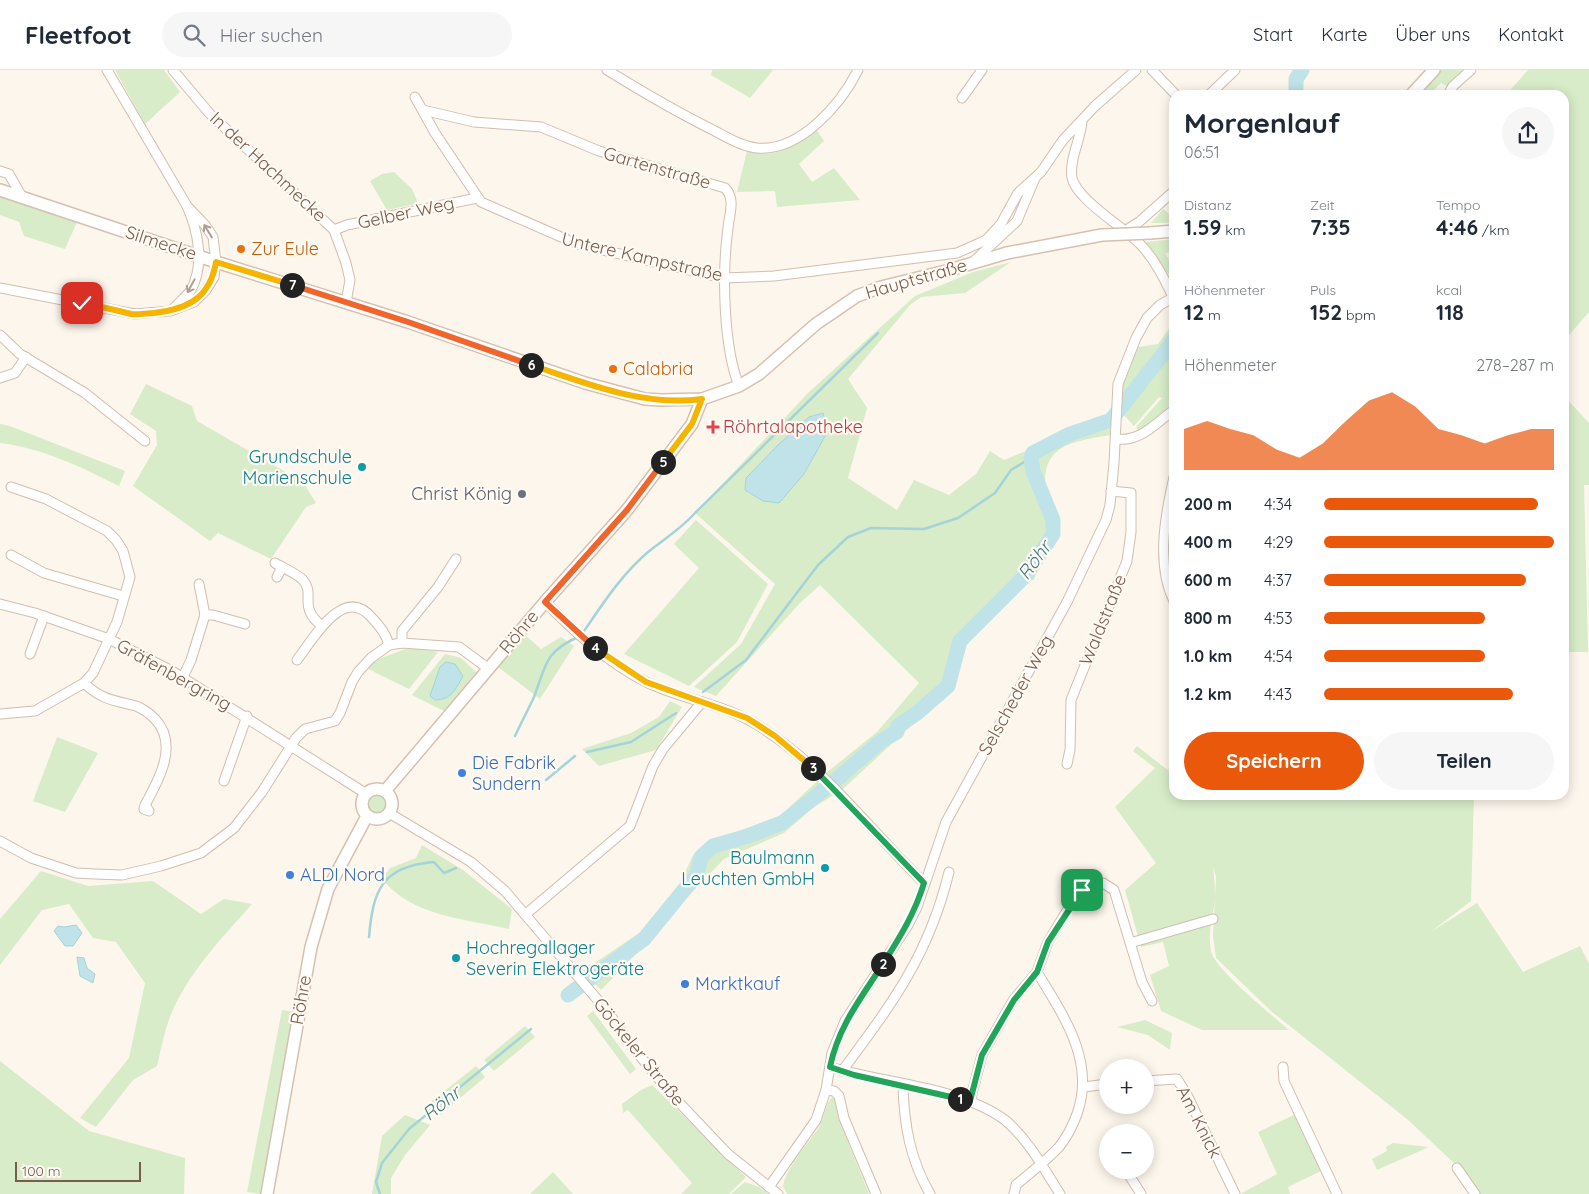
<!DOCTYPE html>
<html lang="de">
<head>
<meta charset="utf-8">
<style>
	body { margin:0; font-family:Quicksand,sans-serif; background:#f6f6f7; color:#1f2937; height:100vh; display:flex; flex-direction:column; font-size:19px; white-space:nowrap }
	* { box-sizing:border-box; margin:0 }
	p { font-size:16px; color:#747a83 }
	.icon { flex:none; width:28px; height:28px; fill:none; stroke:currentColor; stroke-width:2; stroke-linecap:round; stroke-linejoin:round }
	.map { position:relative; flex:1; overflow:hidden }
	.panel { position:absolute; left:1169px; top:20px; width:400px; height:710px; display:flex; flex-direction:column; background:#fff; border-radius:15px; box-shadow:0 2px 12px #0003 }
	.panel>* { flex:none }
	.fabs { position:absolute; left:1099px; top:989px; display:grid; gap:10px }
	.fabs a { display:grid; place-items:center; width:55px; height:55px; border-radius:50%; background:#fff; box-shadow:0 2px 12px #0003; font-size:25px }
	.scale { position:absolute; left:15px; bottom:12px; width:126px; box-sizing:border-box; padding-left:5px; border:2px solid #7a5c4d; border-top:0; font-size:14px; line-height:18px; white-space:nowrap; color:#7a5c4d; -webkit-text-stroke:4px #fffaf3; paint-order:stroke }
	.pin { position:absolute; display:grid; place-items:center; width:42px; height:42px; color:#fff; margin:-21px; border-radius:10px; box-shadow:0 2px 8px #0006 }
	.km { position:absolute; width:25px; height:25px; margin:-12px; border-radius:50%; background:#222; color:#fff; font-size:14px; line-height:25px; text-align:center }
	.round { display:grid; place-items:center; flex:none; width:52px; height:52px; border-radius:26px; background:#f6f6f7 }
	.head { display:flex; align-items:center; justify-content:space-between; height:85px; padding:0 15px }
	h1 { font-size:28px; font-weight:800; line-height:38px }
	.figures { display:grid; grid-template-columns:repeat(3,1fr); gap:8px; height:85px; padding:5px 15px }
	.figures div { display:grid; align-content:center }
	.figures b { font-size:21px; font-weight:800 }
	.figures small { font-size:14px; font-weight:400 }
	.figures p { font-size:14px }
	.chart { height:140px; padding:10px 15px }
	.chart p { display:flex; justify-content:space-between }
	.chart svg { width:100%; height:90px; margin-top:5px; fill:#ea580c; opacity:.7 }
	.action { display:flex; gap:10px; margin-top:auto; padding:10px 15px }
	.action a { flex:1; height:58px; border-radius:30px; background:#ea580c; color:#fff; font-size:20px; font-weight:800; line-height:58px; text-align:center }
	.action a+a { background:#f6f6f7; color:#1f2937 }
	ul { padding:0 15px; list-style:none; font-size:16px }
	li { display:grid; grid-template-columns:80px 60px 1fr; align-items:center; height:38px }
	li i { height:12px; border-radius:6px; background:#ea580c }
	header { display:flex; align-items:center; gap:30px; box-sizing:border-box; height:70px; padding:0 25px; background:#fff; border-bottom:1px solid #e0e1e3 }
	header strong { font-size:24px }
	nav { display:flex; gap:28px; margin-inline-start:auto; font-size:18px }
	.search { width:350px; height:45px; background:#f6f6f7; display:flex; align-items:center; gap:12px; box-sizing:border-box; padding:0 18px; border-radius:28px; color:#747a83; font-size:19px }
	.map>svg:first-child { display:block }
	.green { fill:#d8ecc9 }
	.water { fill:#bfe3e8; stroke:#a5d3da }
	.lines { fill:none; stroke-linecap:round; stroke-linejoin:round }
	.stream { stroke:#a5d3da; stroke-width:2.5 }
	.river { stroke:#bfe3e8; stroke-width:15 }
	.street-casing { stroke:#d1beb0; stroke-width:11 }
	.secondary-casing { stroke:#d6c0b0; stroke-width:14 }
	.street { stroke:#fff; stroke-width:9 }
	.secondary { stroke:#fff; stroke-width:11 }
	.secondary-bridge-casing { stroke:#d6c0b0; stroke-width:14; stroke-linecap:butt }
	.secondary-bridge { stroke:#fff; stroke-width:11 }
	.oneway { stroke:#af9d94 }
	.split-1-casing { stroke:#fff; stroke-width:10 }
	.split-2-casing { stroke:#fff; stroke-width:10 }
	.split-3-casing { stroke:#fff; stroke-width:10 }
	.split-4-casing { stroke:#fff; stroke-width:10 }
	.split-5-casing { stroke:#fff; stroke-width:10 }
	.split-6-casing { stroke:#fff; stroke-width:10 }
	.split-7-casing { stroke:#fff; stroke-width:10 }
	.split-8-casing { stroke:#fff; stroke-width:10 }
	.split-1 { stroke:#22a559; stroke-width:6 }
	.split-2 { stroke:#22a559; stroke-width:6 }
	.split-3 { stroke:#22a559; stroke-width:6 }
	.split-4 { stroke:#f5b400; stroke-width:6 }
	.split-5 { stroke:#f0652b; stroke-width:6 }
	.split-6 { stroke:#f5b400; stroke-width:6 }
	.split-7 { stroke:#f0652b; stroke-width:6 }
	.split-8 { stroke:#f5b400; stroke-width:6 }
	.food-dot { fill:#e8710a; stroke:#fffaf3; stroke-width:2 }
	.health-dot { fill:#e0444e; stroke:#fffaf3; stroke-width:2 }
	.culture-dot { fill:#0f9aa8; stroke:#fffaf3; stroke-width:2 }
	.worship-dot { fill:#6b7280; stroke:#fffaf3; stroke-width:2 }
	.shop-dot { fill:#3f7fe0; stroke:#fffaf3; stroke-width:2 }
	.labels { text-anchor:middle; stroke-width:4.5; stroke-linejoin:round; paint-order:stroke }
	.street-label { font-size:18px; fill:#7a5c4d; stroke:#fffaf3 }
	.food-label { font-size:18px; fill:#c56008; stroke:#fffaf3; text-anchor:start }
	.health-label { font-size:18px; fill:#be3a42; stroke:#fffaf3; text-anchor:start }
	.culture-label { font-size:18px; fill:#0d838f; stroke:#fffaf3; text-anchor:end }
	.worship-label { font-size:18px; fill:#5b616d; stroke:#fffaf3; text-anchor:end }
	.shop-label { font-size:18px; fill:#366cbe; stroke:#fffaf3; text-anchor:start }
	.water-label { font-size:19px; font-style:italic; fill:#437c86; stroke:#fffaf3 }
</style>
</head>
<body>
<header>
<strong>Fleetfoot</strong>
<div class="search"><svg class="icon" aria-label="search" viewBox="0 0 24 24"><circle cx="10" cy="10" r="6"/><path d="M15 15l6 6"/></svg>Hier suchen</div>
<nav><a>Start</a><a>Karte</a><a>Über uns</a><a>Kontakt</a></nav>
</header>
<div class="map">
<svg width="1589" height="1124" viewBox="0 0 1589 1124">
	<rect width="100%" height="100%" fill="#fdf6ec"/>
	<g class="green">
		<path d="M115,0H164L180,22L145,54Z"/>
		<path d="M712,0H773L750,28L711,5Z"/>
		<path d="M1293,0H1307C1302,6 1299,18 1303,25H1291L1289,9Z"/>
		<path d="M1440,0H1463L1448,17L1441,13L1429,25H1418Z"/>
		<path d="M1528,0H1589V242L1564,271V25H1506Z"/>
		<path d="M817,60L824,71L799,94L812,112L834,98L860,130L777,137L775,121L737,122L747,81C777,90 792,76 817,60Z"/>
		<path d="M394,102L412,119L418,133L416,134L387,140L370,111L382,104Z"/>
		<path d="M0,124L78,150L65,179L24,166L19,152L0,145Z"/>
		<path d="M1163,139L1174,148V153H1151Z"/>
		<path d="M1174,169V181L1165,183L1174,200V212L1146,172Z"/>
		<path d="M1011,192L965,223L921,227L910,235L848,309L867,338L848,408L897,440L914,410L949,425L976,404L990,381L1004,390L1110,346V365C1070,372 1039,375 1046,425C1047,436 1052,448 1052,459C1051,472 1038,496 1034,510L1027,509L965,573L953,617L842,720L814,737L784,763L724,789L683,832L669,850L601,920L583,901L642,861L670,836L692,787L710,772L781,745L826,703L877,662L919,613L820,515L799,534L716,626L694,617L741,574L775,514L695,443L809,322L915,226L973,202Z"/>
		<path d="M1174,252V337L1140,364L1136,357L1162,328L1159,327L1134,356L1123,344L1122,318L1138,277L1158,274Z"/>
		<path d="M146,314L192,336L197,351L303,412L316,433L306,437L271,489L218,463L210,471L133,416L157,375L156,361L130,344Z"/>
		<path d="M1564,326L1589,353V415H1584L1588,582H1564Z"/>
		<path d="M0,354L10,356L125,401L119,416C81,397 42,378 0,373Z"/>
		<path d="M1174,426V469H1168Z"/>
		<path d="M696,450L768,514L737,572L689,616L624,584L699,498L674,474Z"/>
		<path d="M525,565L541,579L561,567L574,576L540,629L498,597Z"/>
		<path d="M411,577L438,582L409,619L366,598L381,588Z"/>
		<path d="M445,584L461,588L477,603L446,642L412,625Z"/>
		<path d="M670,631L682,637L656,680L599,696L582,679L631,663L659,647Z"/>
		<path d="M57,667L98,683L65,742L33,731Z"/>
		<path d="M1137,676L1174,705V725H1474L1471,831L1432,861L1477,833L1523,902L1580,876L1589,894V1124H1477L1456,1095L1407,1049L1271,941L1216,888L1213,866L1216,807L1213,796C1214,806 1215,816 1215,827C1214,844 1207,863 1211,881C1215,900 1273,946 1289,960H1202L1161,941L1150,905L1169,896L1163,872L1141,877L1125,820L1156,793L1115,737L1155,698L1133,681Z"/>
		<circle cx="377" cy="734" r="9"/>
		<path d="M422,775L463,800L512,839L509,859C466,849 411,846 382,809L390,798L416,788Z"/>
		<path d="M41,801L88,816L153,811L201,844L224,829L252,834C222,868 186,905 170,947C164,962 161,980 157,996L133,1010L96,1057L80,1048L129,988L145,913L116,872L93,868L69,834L42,840L0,895V849Z"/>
		<path d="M282,940L294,942L261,1124L247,1122Z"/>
		<path d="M593,941L636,999L630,1004L587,946Z"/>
		<path d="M1145,950L1172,963L1170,980L1148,965L1117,957Z"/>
		<path d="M525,956L535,967L494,1001L484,990Z"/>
		<path d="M0,991L89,1061L185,1088L184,1124H0Z"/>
		<path d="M476,996L485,1007L439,1046L423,1038Z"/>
		<path d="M652,1015L746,1107L729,1124H681L692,1113L628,1040L623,1043L622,1034L641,1020Z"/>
		<path d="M834,1027L839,1050L869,1124H787L783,1116C788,1094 807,1076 819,1057C824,1048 825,1037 831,1028Z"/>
		<path d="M405,1045L430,1055L405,1085L391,1108V1124H372L382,1066Z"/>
		<path d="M1294,1045L1321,1101L1288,1117L1290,1124H1240L1277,1104L1258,1062Z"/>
		<path d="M1393,1073L1429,1077L1377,1100L1372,1089L1387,1081L1386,1077Z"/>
		<path d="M553,1102L573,1124H530Z"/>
		<path d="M745,1112L759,1117L768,1124H731Z"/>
	</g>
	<g class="water">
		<path d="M823,343L828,361L804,404L779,433L763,431L745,420L746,408L778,375L809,347Z"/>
		<path d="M446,592L455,594L463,606C456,619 451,630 435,630L430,626L440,597Z"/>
		<path d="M76,855L82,863L73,876H65L54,861L58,856L64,857Z"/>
		<path d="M77,887L84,888L87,898L95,904L93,913L80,906Z"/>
	</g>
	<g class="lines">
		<g class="stream">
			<path d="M582,564C602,535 621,505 648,482C664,469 681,459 695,443L878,263"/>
			<path d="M703,622L746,590L818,495L848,467L871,458L924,459L958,448L995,423L1011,400L1031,388"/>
			<path d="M515,666C521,653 528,640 534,627C546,596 544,582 578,567"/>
			<path d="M587,682L631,672L676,643"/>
			<path d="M546,710L575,686"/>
			<path d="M369,867C373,820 382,796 434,792L444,803L456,798"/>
			<path d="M380,1124L376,1112L382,1093L409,1059L531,959"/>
		</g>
		<g class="river">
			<path d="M1296,25V9L1302,0"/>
			<path d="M836,710L881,671L897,662L898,656L917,643L948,616L960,571L1027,504L1053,464V450L1033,401L1031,388L1033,383L1070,364L1111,350L1174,270"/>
			<path d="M568,925L644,869L697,804L701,787L713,776L748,766L782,753L826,718"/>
		</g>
		<defs>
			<g id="street">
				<path d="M107,0L187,136C198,161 205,194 191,220C186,227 178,233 172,240"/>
				<path d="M173,0L210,44L334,160L346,193L350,210L346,232"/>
				<path d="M607,0C641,21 675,41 711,59C725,66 740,76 757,78C800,82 841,34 858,0"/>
				<path d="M1152,0L1176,25"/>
				<path d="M1209,25L1235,0"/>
				<path d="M1448,25L1453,16L1471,0"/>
				<path d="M415,27L435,63L481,132L577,174L723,208L774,206L957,183L986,170L1001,154L1018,123L1041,102L1063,70L1095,36L1136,0"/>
				<path d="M962,28L982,0"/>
				<path d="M423,40L474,52L541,57L599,81L725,118C736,129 729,145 728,158C722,202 723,275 739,316"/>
				<path d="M1082,51C1081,69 1069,89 1072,108C1077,130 1124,157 1141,175C1155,190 1164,208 1173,227"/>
				<path d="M0,101L9,104L22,127"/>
				<path d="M334,160L347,155L477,128"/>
				<path d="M1125,161L1139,152L1174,121"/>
				<path d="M973,192L1017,151L1035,108"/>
				<path d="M0,218L135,244L171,241L194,232L206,220L214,207L216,192L213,167L205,155L187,136"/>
				<path d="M0,265L20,284L85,323L145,371"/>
				<path d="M0,308L15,303L26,287"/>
				<path d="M1116,369C1141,372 1154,354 1174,340"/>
				<path d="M1174,407C1165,446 1156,495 1174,531"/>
				<path d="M11,485L44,503L123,526"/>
				<path d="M275,493C283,498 296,503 303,510C316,525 297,536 322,556"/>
				<path d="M277,507L282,497"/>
				<path d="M545,532C575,562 608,593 646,612C683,630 725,634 759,656C823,696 870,760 924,813"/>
				<path d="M0,534L35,543L109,569L172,601L365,723"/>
				<path d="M205,545H213L245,554"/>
				<path d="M402,573V561L438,517L456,489"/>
				<path d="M30,584L44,546"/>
				<path d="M297,590C314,568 344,513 373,549C381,558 386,564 389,575"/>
				<path d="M183,607L191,590L205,545L199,514"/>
				<path d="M84,613C102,630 113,630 136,636C144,639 149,643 155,649C179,674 159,710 145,735L144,739L149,741L145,735"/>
				<path d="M0,644L35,641L84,613L93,603L117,552L130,507L123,481L116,470L107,461L46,429L11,417"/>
				<path d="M1067,694L1070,680L1071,630L1127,491L1131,462V423L1111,421"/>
				<path d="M224,711L247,646"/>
				<path d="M389,743L471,792L505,821L608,942L631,975L671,1024L728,1084L778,1124"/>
				<path d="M0,771L31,788L76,803L95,804L122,805L161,796L201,783L234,758L262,722L296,668L305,659L335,651L340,643L352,612L358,602L371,588L389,575L402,573L459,577L489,599"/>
				<path d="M526,844L630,756L653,696L663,679L702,632"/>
				<path d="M1130,873L1213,849"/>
				<path d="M830,997C882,1013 961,1017 1005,1050C1028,1069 1044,1099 1060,1124"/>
				<path d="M1283,997L1284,1011L1337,1124"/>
				<path d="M842,1001C892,934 929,885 949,802"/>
				<path d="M1145,1011L1177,1009L1187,1025L1235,1124"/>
				<path d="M903,1015C904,1055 910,1089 930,1124"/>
				<path d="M1083,1017L1108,1014"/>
				<path d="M826,1020L834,1021L839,1026L844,1048L876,1124"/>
				<path d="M970,1031L982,985L1014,929L1037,902L1048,872L1068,839L1082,821L1092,814L1103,813L1114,820L1142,912L1152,931"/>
				<path d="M1457,1098L1475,1124"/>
				<path d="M1128,1100L1129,1105L1141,1124"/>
				<path d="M769,1117L816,1050L826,1020L832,983L845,951L908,855L917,837L946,752L1067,532L1106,450L1110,435L1114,393L1118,314L1136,268L1147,248L1160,235L1174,227"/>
				<path d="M1014,1124L1016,1115C1030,1103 1046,1091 1059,1077C1067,1067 1073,1055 1077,1044C1096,991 1063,945 1037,902"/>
			</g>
			<g id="secondary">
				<path d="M1411,25L1434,0"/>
				<path d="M0,120L216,192L408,252L585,313L645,329L661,330L702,329L739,316L759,304L816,254L857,226L881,217L946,201L1007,183"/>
				<path d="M1150,163L1174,161"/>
				<circle cx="377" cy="734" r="15"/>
				<path d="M385,721L545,532L627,440L692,354L702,329"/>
				<path d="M267,1124L311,877L328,819L367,746"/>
			</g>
		</defs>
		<use href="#street" class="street-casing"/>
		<use href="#secondary" class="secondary-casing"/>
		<use href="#street" class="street"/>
		<use href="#secondary" class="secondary"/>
		<defs>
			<path id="secondary-bridge" d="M1007,183L1102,165L1150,163"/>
		</defs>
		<use href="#secondary-bridge" class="secondary-bridge-casing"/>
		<use href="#secondary-bridge" class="secondary-bridge"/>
	</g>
	<defs><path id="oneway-shaft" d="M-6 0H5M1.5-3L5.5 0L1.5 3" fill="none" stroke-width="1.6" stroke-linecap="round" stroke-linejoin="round" transform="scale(1.25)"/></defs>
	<g class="oneway">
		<use href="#oneway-shaft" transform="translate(208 161) rotate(-121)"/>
		<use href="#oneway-shaft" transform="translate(191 216) rotate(118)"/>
	</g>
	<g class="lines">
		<defs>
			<path id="split-1" d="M960,1029L970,1031L982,985L1014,930L1037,902L1048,872L1082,820"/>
			<path id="split-2" d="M883,894C861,928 838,957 830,997L854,1005L960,1029"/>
			<path id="split-3" d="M813,698L924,813C915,843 900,867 883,894"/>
			<path id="split-4" d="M595,578L646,612L747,648L775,666L813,698"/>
			<path id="split-5" d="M595,578L545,532L627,440L663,392"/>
			<path id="split-6" d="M531,295C586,313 643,337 702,329L692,354L663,392"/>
			<path id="split-7" d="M292,215L408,252L531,295"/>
			<path id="split-8" d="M82,233C99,236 115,240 131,244C138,245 147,243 154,243C188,239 210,228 216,192L292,215"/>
		</defs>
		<use href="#split-1" class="split-1-casing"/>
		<use href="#split-2" class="split-2-casing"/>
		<use href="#split-3" class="split-3-casing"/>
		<use href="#split-4" class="split-4-casing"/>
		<use href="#split-5" class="split-5-casing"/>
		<use href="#split-6" class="split-6-casing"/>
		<use href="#split-7" class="split-7-casing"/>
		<use href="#split-8" class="split-8-casing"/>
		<use href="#split-1" class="split-1"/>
		<use href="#split-2" class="split-2"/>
		<use href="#split-3" class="split-3"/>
		<use href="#split-4" class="split-4"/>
		<use href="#split-5" class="split-5"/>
		<use href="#split-6" class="split-6"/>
		<use href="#split-7" class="split-7"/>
		<use href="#split-8" class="split-8"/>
	</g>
	<g class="food-dot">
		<circle cx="241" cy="179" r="5"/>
		<circle cx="613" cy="299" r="5"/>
	</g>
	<path class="health-dot" d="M710.5 349.5h5v5h5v5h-5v5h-5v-5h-5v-5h5z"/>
	<g class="culture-dot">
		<circle cx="362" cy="397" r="5"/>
		<circle cx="825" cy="798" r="5"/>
		<circle cx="456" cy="888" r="5"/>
	</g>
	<circle class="worship-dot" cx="522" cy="424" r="5"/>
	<g class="shop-dot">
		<circle cx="462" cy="703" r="5"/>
		<circle cx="290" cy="805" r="5"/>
		<circle cx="685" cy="914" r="5"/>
	</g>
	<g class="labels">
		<g class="street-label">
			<text transform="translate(268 97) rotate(43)" y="6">In der Hachmecke</text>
			<text transform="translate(657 98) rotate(16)" y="6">Gartenstraße</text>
			<text transform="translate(406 143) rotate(-12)" y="6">Gelber Weg</text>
			<text transform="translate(161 173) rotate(18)" y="6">Silmecke</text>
			<text transform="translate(642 187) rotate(13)" y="6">Untere Kampstraße</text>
			<text transform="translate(916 209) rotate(-16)" y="6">Hauptstraße</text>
			<text transform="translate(1103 550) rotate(-68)" y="6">Waldstraße</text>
			<text transform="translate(519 562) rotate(-50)" y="6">Röhre</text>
			<text transform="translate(174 605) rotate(29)" y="6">Gräfenbergring</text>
			<text transform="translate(1016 625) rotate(-61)" y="6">Selscheder Weg</text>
			<text transform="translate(301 930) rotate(-80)" y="6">Röhre</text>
			<text transform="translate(639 982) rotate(51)" y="6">Göckeler Straße</text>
			<text transform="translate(1199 1052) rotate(63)" y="6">Am Knick</text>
		</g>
		<g class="food-label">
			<text x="251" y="185">Zur Eule</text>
			<text x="623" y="305">Calabria</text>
		</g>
		<g class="health-label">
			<text x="723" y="363">Röhrtalapotheke</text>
		</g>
		<g class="culture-label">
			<text x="352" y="393">Grundschule<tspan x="352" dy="21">Marienschule</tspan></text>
			<text x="815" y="794">Baulmann<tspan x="815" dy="21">Leuchten GmbH</tspan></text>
			<text x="466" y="884" text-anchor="start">Hochregallager<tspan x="466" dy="21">Severin Elektrogeräte</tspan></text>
		</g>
		<g class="worship-label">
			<text x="512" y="430">Christ König</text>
		</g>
		<g class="shop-label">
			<text x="472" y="699">Die Fabrik<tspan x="472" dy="21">Sundern</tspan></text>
			<text x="300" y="811">ALDI Nord</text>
			<text x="695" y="920">Marktkauf</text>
		</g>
		<g class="water-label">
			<text transform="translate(1034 490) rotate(-54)" y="7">Röhr</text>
			<text transform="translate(441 1033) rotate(-39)" y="7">Röhr</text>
		</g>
	</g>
</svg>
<div class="fabs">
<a>+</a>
<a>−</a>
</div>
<div class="scale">100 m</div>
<div class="pin" style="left:1082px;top:820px;background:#1e9e55"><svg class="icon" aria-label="arrive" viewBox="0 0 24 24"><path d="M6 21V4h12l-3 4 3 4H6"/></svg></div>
<div class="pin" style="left:82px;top:233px;background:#d93025"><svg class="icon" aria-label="check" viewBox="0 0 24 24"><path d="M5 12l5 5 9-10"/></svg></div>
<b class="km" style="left:960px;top:1029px">1</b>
<b class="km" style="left:883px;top:894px">2</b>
<b class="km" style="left:813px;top:698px">3</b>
<b class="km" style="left:595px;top:578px">4</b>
<b class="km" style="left:663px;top:392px">5</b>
<b class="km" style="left:531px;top:295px">6</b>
<b class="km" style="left:292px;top:215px">7</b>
<section class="panel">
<div class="head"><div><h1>Morgenlauf</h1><p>06:51</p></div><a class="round"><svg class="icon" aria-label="share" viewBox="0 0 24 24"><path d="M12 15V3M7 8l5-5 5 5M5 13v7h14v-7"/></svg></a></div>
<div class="figures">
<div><p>Distanz</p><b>1.59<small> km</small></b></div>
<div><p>Zeit</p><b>7:35</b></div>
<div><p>Tempo</p><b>4:46<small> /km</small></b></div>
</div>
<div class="figures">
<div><p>Höhenmeter</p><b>12<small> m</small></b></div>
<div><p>Puls</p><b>152<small> bpm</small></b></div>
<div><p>kcal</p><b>118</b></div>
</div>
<div class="chart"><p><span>Höhenmeter</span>278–287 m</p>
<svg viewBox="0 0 160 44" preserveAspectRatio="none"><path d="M0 44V24L10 20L20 24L30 27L40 34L50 38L60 31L70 20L80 10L90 6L100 13L110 24L120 27L130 31L140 27L150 24L160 24V44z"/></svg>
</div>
<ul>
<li><b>200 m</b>4:34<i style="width:93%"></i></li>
<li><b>400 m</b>4:29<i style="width:100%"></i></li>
<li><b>600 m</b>4:37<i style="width:88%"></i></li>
<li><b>800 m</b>4:53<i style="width:70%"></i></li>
<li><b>1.0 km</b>4:54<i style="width:70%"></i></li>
<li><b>1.2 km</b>4:43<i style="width:82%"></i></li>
</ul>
<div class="action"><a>Speichern</a><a>Teilen</a></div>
</section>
</div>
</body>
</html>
